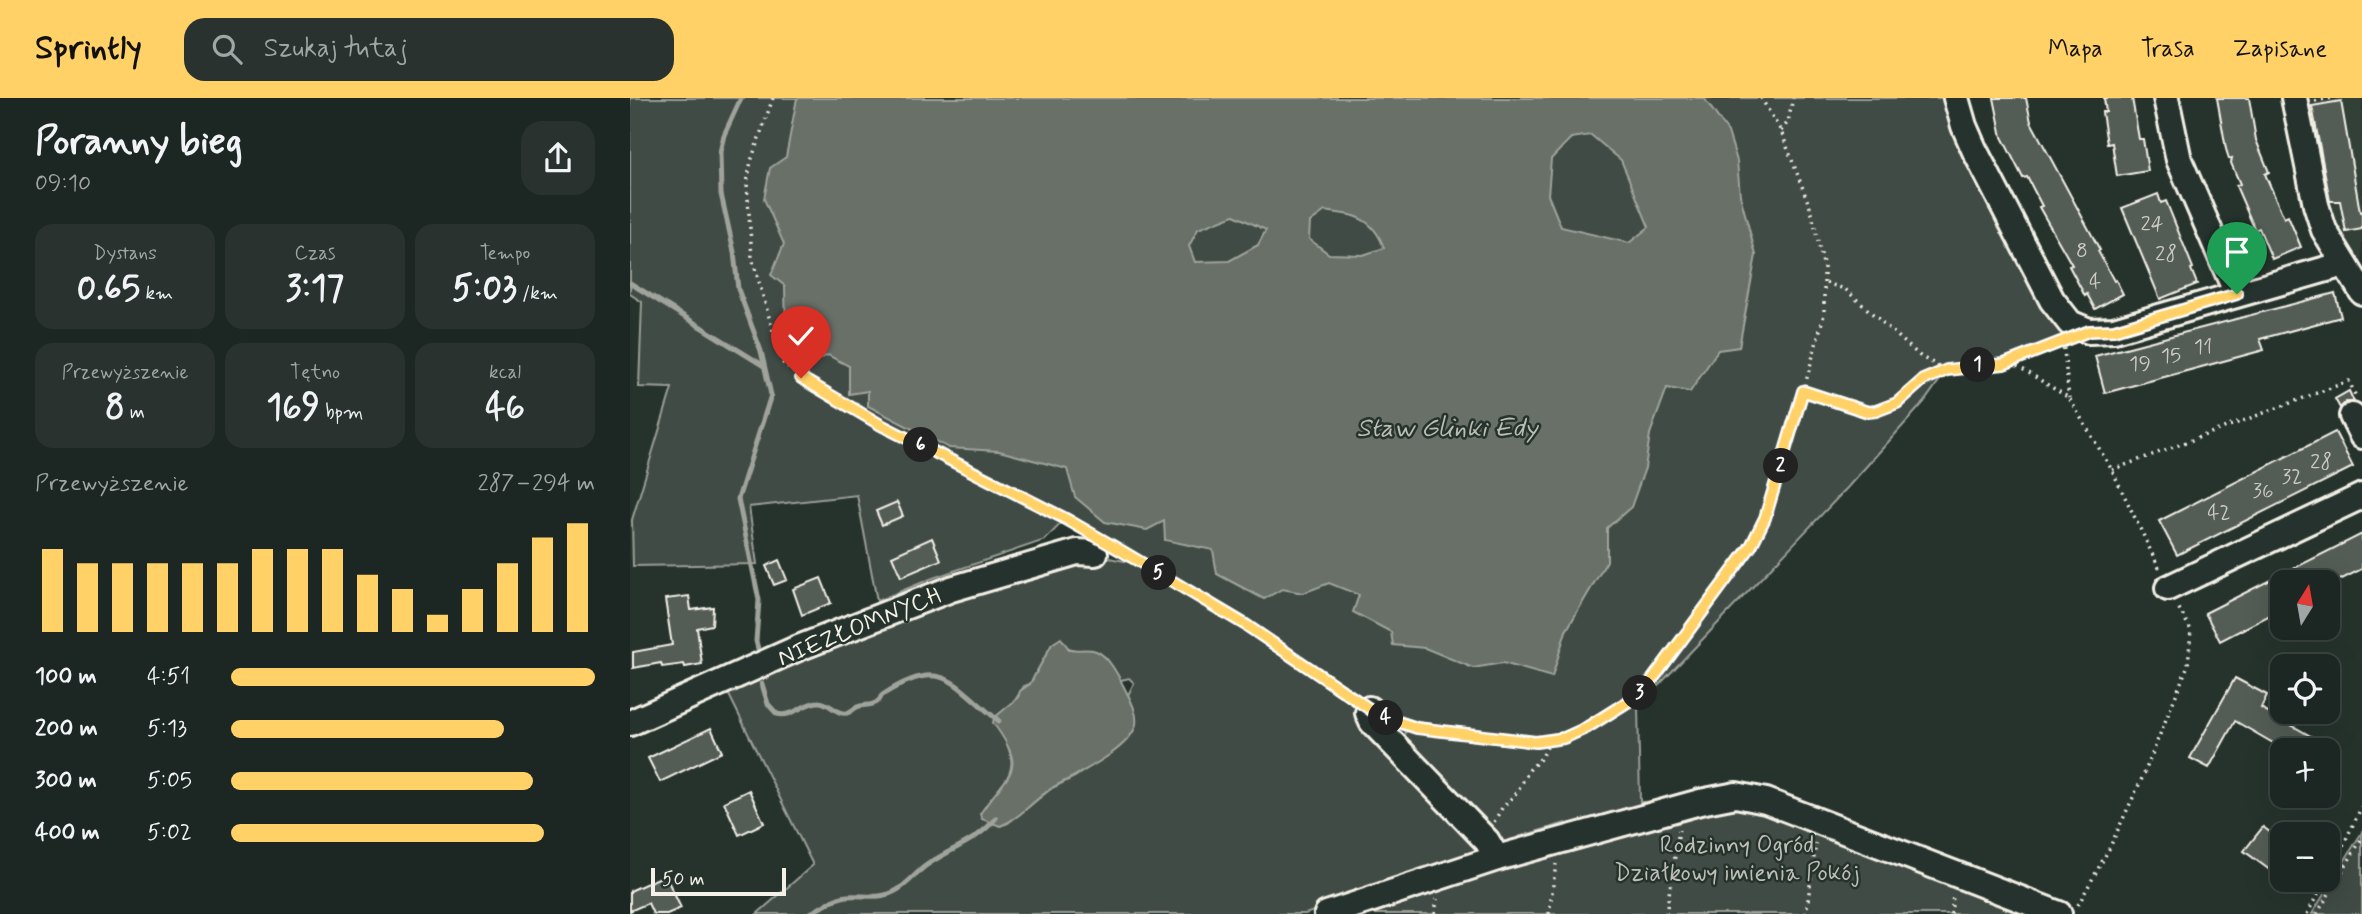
<!DOCTYPE html>
<html lang="pl">
<head>
<meta charset="utf-8">
<style>
	body { margin:0; font-family:Mynerve,sans-serif; background:#29322f; color:#f1f3f6; height:100vh; display:flex; flex-direction:column; font-size:26px; white-space:nowrap }
	* { box-sizing:border-box; margin:0 }
	p { font-size:23px; color:#a0a5a5 }
	.icon { flex:none; width:38px; height:38px; fill:none; stroke:currentColor; stroke-width:2; stroke-linecap:round; stroke-linejoin:round }
	.map { position:relative; flex:1; overflow:hidden }
	.panel { display:flex; flex-direction:column; background:#1c2622; width:630px }
	.panel>* { flex:none }
	.needle { width:46px; rotate:11deg }
	.fabs { position:absolute; left:1640px; top:472px; display:grid; gap:14px }
	.fabs a { display:grid; place-items:center; width:70px; height:70px; border-radius:14px; background:#1c2622; box-shadow:0 7px 28px #0002,0 0 0 2px #3a4340; font-size:35px }
	.scale { position:absolute; left:21px; bottom:18px; width:135px; box-sizing:border-box; padding-left:7px; border:4px solid #f4f1e8; border-top:0; font-size:19px; line-height:24px; white-space:nowrap; color:#f4f1e8; -webkit-text-stroke:5px #26332d; paint-order:stroke }
	.pin { position:absolute; display:grid; place-items:center; width:60px; height:60px; color:#fff; margin:-72px -30px; border-radius:50% 50% 50% 0; rotate:-45deg; box-shadow:0 0 7px #0007 }
	.pin .icon { rotate:45deg }
	.km { position:absolute; width:35px; height:35px; margin:-18px; border-radius:50%; background:#222; color:#fff; font-size:19px; line-height:35px; text-align:center }
	.round { display:grid; place-items:center; flex:none; width:74px; height:74px; border-radius:21px; background:#29322f }
	.summary { display:flex; align-items:center; justify-content:space-between; height:119px; padding:0 35px }
	h1 { font-size:38px; font-weight:700; line-height:52px }
	.metrics { display:grid; grid-template-columns:repeat(3,1fr); gap:10px; height:119px; padding:7px 35px }
	.metrics div { display:grid; align-content:center; border-radius:18px; background:#29322f; text-align:center }
	.metrics b { font-size:35px; font-weight:700 }
	.metrics small { font-size:19px; font-weight:400 }
	.metrics p { font-size:19px }
	.chart { height:196px; padding:14px 35px }
	.chart p { display:flex; justify-content:space-between }
	.chart svg { width:100%; height:126px; margin-top:7px; stroke:#ffd166; stroke-width:6 }
	ul { padding:0 35px; list-style:none; font-size:23px }
	li { display:grid; grid-template-columns:112px 84px 1fr; align-items:center; height:52px }
	li i { height:18px; border-radius:9px; background:#ffd166 }
	header { display:flex; align-items:center; gap:42px; box-sizing:border-box; height:98px; padding:0 35px; background:#ffd166; color:#111 }
	header strong { font-size:33px }
	nav { display:flex; gap:38px; margin-inline-start:auto; font-size:24px }
	.search { width:490px; height:63px; background:#29322f; display:flex; align-items:center; gap:18px; box-sizing:border-box; padding:0 24px; border-radius:21px; color:#a0a5a5; font-size:26px }
	main { display:flex; flex:1; min-height:0 }
	.map>svg:first-child { display:block }
	.built { fill:#333f39 }
	.green { fill:#414b45; stroke:#9a9e96; stroke-width:2; fill-rule:evenodd }
	.water { fill:#676f68; stroke:#9fa39b; stroke-width:2; fill-rule:evenodd }
	.lines { fill:none; stroke-linecap:round; stroke-linejoin:round }
	.stream { stroke:#9fa39b; stroke-width:5 }
	.building { fill:#525c55; stroke:#f4f1e8; stroke-width:2 }
	.minor-casing { stroke:#f4f1e8; stroke-width:30 }
	.path { stroke:#f4f1e8; stroke-width:3.5; stroke-dasharray:2 5; stroke-linecap:butt }
	.minor { stroke:#26332d; stroke-width:24 }
	.route-casing { stroke:#fff; stroke-width:14 }
	.route { stroke:#ffd166; stroke-width:9 }
	.labels { text-anchor:middle; stroke-width:5; stroke-linejoin:round; paint-order:stroke }
	.number-label { font-size:21px; fill:#ccccc3 }
	.street-label { font-size:24px; fill:#f4f1e8; stroke:#26332d }
	.park-label { font-size:24px; fill:#bebfb7; stroke:#26332d }
	.water-label { font-size:26px; font-style:italic; fill:#bcbdb5; stroke:#26332d }
</style>
</head>
<body>
<header>
<strong>Sprintly</strong>
<div class="search"><svg class="icon" aria-label="search" viewBox="0 0 24 24"><circle cx="10" cy="10" r="6"/><path d="M15 15l6 6"/></svg>Szukaj tutaj</div>
<nav><a>Mapa</a><a>Trasa</a><a>Zapisane</a></nav>
</header>
<main>
<section class="panel">
<div class="summary"><div><h1>Poranny bieg</h1><p>09:10</p></div><a class="round"><svg class="icon" aria-label="share" viewBox="0 0 24 24"><path d="M12 15V3M7 8l5-5 5 5M5 13v7h14v-7"/></svg></a></div>
<div class="metrics">
<div><p>Dystans</p><b>0.65<small> km</small></b></div>
<div><p>Czas</p><b>3:17</b></div>
<div><p>Tempo</p><b>5:03<small> /km</small></b></div>
</div>
<div class="metrics">
<div><p>Przewyższenie</p><b>8<small> m</small></b></div>
<div><p>Tętno</p><b>169<small> bpm</small></b></div>
<div><p>kcal</p><b>46</b></div>
</div>
<div class="chart"><p><span>Przewyższenie</span>287–294 m</p>
<svg viewBox="0 0 160 44" preserveAspectRatio="none"><path d="M5 44V15M15 44V20M25 44V20M35 44V20M45 44V20M55 44V20M65 44V15M75 44V15M85 44V15M95 44V24M105 44V29M115 44V38M125 44V29M135 44V20M145 44V11M155 44V6"/></svg>
</div>
<ul>
<li><b>100 m</b>4:51<i style="width:100%"></i></li>
<li><b>200 m</b>5:13<i style="width:75%"></i></li>
<li><b>300 m</b>5:05<i style="width:83%"></i></li>
<li><b>400 m</b>5:02<i style="width:86%"></i></li>
</ul>
</section>
<div class="map">
<svg width="1732" height="816" viewBox="0 0 1732 816">
	<rect width="100%" height="100%" fill="#26332d"/>
	<filter id="ink" filterUnits="userSpaceOnUse"><feTurbulence type="fractalNoise" baseFrequency=".0143" numOctaves="2"/><feDisplacementMap in="SourceGraphic" scale="14" xChannelSelector="R" yChannelSelector="G"/><feConvolveMatrix kernelMatrix="1 2 1 2 8 2 1 2 1" color-interpolation-filters="sRGB"/></filter>
	<g filter="url(#ink)">
		<path class="built" d="M1675,0H1732V180L1702,126Z"/>
		<g class="green">
			<path d="M0,0H1322L1423,217L1445,241L1374,266L1317,272L1294,304L1216,391L1008,609L1010,704L1053,702L940,734L936,725L888,739L889,744L870,745L774,640L777,631L907,648C945,644 976,622 1008,602L1007,593L945,631L918,639H890L777,624L747,611L656,548L438,418L415,442L303,480L247,503L227,397L119,409L127,466L3,468L2,422L42,290L9,289L12,204L0,196Z"/>
			<path d="M479,460L505,465L592,517L735,614L847,748L845,758L675,816H127L183,767L98,595L124,582L139,580L140,576C179,557 219,543 259,527C329,500 404,471 479,460ZM422,546L434,548L447,553L457,552L481,568L491,582L499,580L504,585L498,597L504,611L490,648L445,679L422,690L378,725L370,728L363,724L356,707C391,670 386,662 364,620L382,607L394,588L400,586Z"/>
			<path d="M1107,703L1409,816H720L872,766Z"/>
			<path d="M1732,734V816H1682Z"/>
		</g>
		<g class="water">
			<path d="M167,0H1074L1098,34L1107,63L1110,97L1126,157L1109,249L1088,252L1060,294L1037,290L1020,336L1015,370L1001,409L977,430V463L936,533L922,579L873,565L843,570L795,550L763,547L761,534L723,514L729,497L699,485L673,495L652,491L634,501L587,476L583,452L535,442L534,423L517,432L475,424L445,399L437,371L369,353L319,350L238,308V293L219,296V268L198,257L178,266L167,258L169,245L156,238L155,188L141,177L154,146L134,101L140,70L156,59ZM961,37L991,62L1019,129L999,145L931,129L918,97L921,61L941,40ZM695,113C725,117 743,119 754,150L733,157L699,156L679,141L680,124ZM604,117L636,132L628,147L599,163L565,164L559,148L568,131Z"/>
			<path d="M431,540L439,551C448,553 457,550 466,553C479,558 489,579 495,591C500,601 508,615 506,626C501,652 443,678 422,690C404,701 391,720 370,728L352,721L350,716C376,675 401,675 363,625L364,620L388,600L390,593L400,586L422,546Z"/>
		</g>
		<g class="lines">
			<g class="stream">
				<path d="M111,0L94,37L90,54L91,96L104,154L108,191L131,253L141,297L108,401L129,502L126,543L128,551"/>
				<path d="M0,185L134,268"/>
				<path d="M132,586L138,606L147,616C163,620 173,605 188,604C199,603 206,617 217,615C221,614 223,611 227,609C234,606 240,609 247,604C254,598 247,601 254,596C314,557 323,587 369,623"/>
				<path d="M178,816C190,811 200,802 212,799C225,795 241,801 255,797C272,793 282,779 294,769C318,751 346,745 366,720"/>
			</g>
		</g>
		<g class="building">
			<path d="M1364,0H1396L1401,24L1470,152L1468,153L1484,183L1486,182L1493,196L1465,211L1457,196L1455,198L1439,168L1442,167L1409,109L1412,108L1397,79L1393,80L1372,39Z"/>
			<path d="M1474,0H1502L1509,41H1513L1518,73L1487,78L1482,45L1477,46L1472,14H1476Z"/>
			<path d="M1587,0H1619L1626,42L1639,74L1635,76L1654,120L1658,118L1671,149L1642,161L1629,130L1625,132L1606,88L1610,86L1601,65L1602,60L1599,61L1596,51Z"/>
			<path d="M1711,3L1730,114H1732V131L1716,134L1710,103H1700L1682,8Z"/>
			<path d="M1528,96L1531,105L1536,103L1563,170L1561,171L1567,186L1530,201L1492,110Z"/>
			<path d="M1705,195L1711,219L1630,241L1634,252L1475,295L1465,258Z"/>
			<path d="M1719,293L1724,304H1716L1710,310L1705,301Z"/>
			<path d="M1705,334L1723,369L1547,457L1529,423Z"/>
			<path d="M267,404L273,418L252,427L246,413Z"/>
			<path d="M1732,436V471L1704,485H1652V511L1590,543L1575,515Z"/>
			<path d="M302,440L311,462L271,479L262,458Z"/>
			<path d="M149,462L157,482L144,487L136,468Z"/>
			<path d="M191,480L201,505L172,517L163,491Z"/>
			<path d="M59,498L61,512L83,509L82,527L67,530L72,566L55,569L54,566L32,569L31,565L3,570V554L42,547L35,501Z"/>
			<path d="M1605,580L1637,597L1631,610L1707,653H1657L1605,623L1579,670L1560,660Z"/>
			<path d="M81,630L92,654L30,684L18,660Z"/>
			<path d="M119,692L134,725L109,737L94,704Z"/>
			<path d="M1633,729L1652,743V781L1614,753Z"/>
			<path d="M35,777L51,810L37,816H23L18,805L0,813V793Z"/>
		</g>
		<g class="lines">
			<defs>
				<g id="minor">
					<path d="M1326,0L1334,28L1344,51L1422,202L1440,225L1459,233L1484,232L1714,166"/>
					<path d="M1536,0L1549,62L1607,196"/>
					<path d="M1664,0L1686,107L1694,132L1732,194"/>
					<path d="M1722,318L1732,338"/>
					<path d="M1538,490L1732,398"/>
					<path d="M739,611L738,615L742,624L857,743L867,760"/>
					<path d="M0,625L166,551L269,511L321,491L447,454L465,455"/>
					<path d="M697,816L867,760L1070,704L1106,697L1136,703L1429,816"/>
				</g>
			</defs>
			<use href="#minor" class="minor-casing"/>
			<g class="path">
				<path d="M143,0L121,63L117,85L122,160L152,264L171,280L210,305L456,433"/>
				<path d="M1685,3L1703,0"/>
				<path d="M1151,33L1158,24L1163,0"/>
				<path d="M1196,185L1215,191L1291,259L1315,271"/>
				<path d="M1433,243L1439,300"/>
				<path d="M1381,264L1439,300L1482,372L1530,472"/>
				<path d="M1173,293L1200,299L1238,314L1246,313L1267,305L1293,282L1317,272L1374,266L1431,244"/>
				<path d="M1482,372L1719,283L1726,299"/>
				<path d="M484,449L616,527L723,600"/>
				<path d="M776,627L906,644L920,643L934,640L956,630L1007,598L1022,582L1121,448L1135,420L1168,313L1194,217V170L1181,112L1151,33L1131,0"/>
				<path d="M864,724L872,710L887,694L900,671L912,659L920,643"/>
				<path d="M1698,779L1732,708"/>
				<path d="M1448,807L1479,751L1514,676L1558,567L1561,532L1547,507"/>
				<path d="M805,816L807,801"/>
				<path d="M919,816L926,766"/>
				<path d="M1036,816L1049,732"/>
				<path d="M1176,816L1186,745"/>
				<path d="M1321,816L1323,797"/>
				<path d="M1677,816L1696,782"/>
				<path d="M1687,816L1732,740"/>
			</g>
			<use href="#minor" class="minor"/>
		</g>
	</g>
	<g class="lines" filter="url(#ink)">
		<defs>
			<path id="route" d="M171,280L251,327L436,421L495,455L616,527L750,618L787,630L906,644L934,640L956,630L1007,598L1022,582L1121,448L1135,420L1173,293L1238,314L1246,313L1267,305L1293,282L1317,272L1374,266L1459,233L1484,232L1607,196"/>
		</defs>
		<use href="#route" class="route-casing"/>
		<use href="#route" class="route"/>
	</g>
	<g class="labels">
		<g class="number-label">
			<text x="1522" y="132">24</text>
			<text x="1452" y="159">8</text>
			<text x="1536" y="162">28</text>
			<text x="1465" y="190">4</text>
			<text x="1573" y="255">11</text>
			<text x="1541" y="264">15</text>
			<text x="1510" y="272">19</text>
			<text x="1691" y="370">28</text>
			<text x="1662" y="385">32</text>
			<text x="1633" y="399">36</text>
			<text x="1589" y="421">42</text>
		</g>
		<g class="street-label">
			<text transform="translate(229 528) rotate(-22)" y="8">NIEZŁOMNYCH</text>
		</g>
		<g class="park-label">
			<text x="1107" y="754">Rodzinny Ogród<tspan x="1107" dy="28">Działkowy imienia Pokój</tspan></text>
		</g>
		<g class="water-label">
			<text x="817" y="338">Staw Glinki Edy</text>
		</g>
	</g>
</svg>
<div class="fabs">
<a><svg class="needle" viewBox="-14 -14 28 28"><path d="M0-13l5 13h-10z" fill="#e53935"/><path d="M0 13l5-13h-10z" fill="#a0a5a5"/></svg></a>
<a><svg class="icon" aria-label="locate" viewBox="0 0 24 24"><circle cx="12" cy="12" r="6"/><path d="M12 2v4M12 18v4M2 12h4M18 12h4"/></svg></a>
<a>+</a>
<a>−</a>
</div>
<div class="scale">50 m</div>
<div class="pin" style="left:1607px;top:196px;background:#1e9e55"><svg class="icon" aria-label="arrive" viewBox="0 0 24 24"><path d="M6 21V4h12l-3 4 3 4H6"/></svg></div>
<div class="pin" style="left:171px;top:280px;background:#d93025"><svg class="icon" aria-label="check" viewBox="0 0 24 24"><path d="M5 12l5 5 9-10"/></svg></div>
<b class="km" style="left:1348px;top:267px">1</b>
<b class="km" style="left:1151px;top:368px">2</b>
<b class="km" style="left:1010px;top:595px">3</b>
<b class="km" style="left:756px;top:620px">4</b>
<b class="km" style="left:529px;top:475px">5</b>
<b class="km" style="left:291px;top:347px">6</b>
</div>
</main>
</body>
</html>
